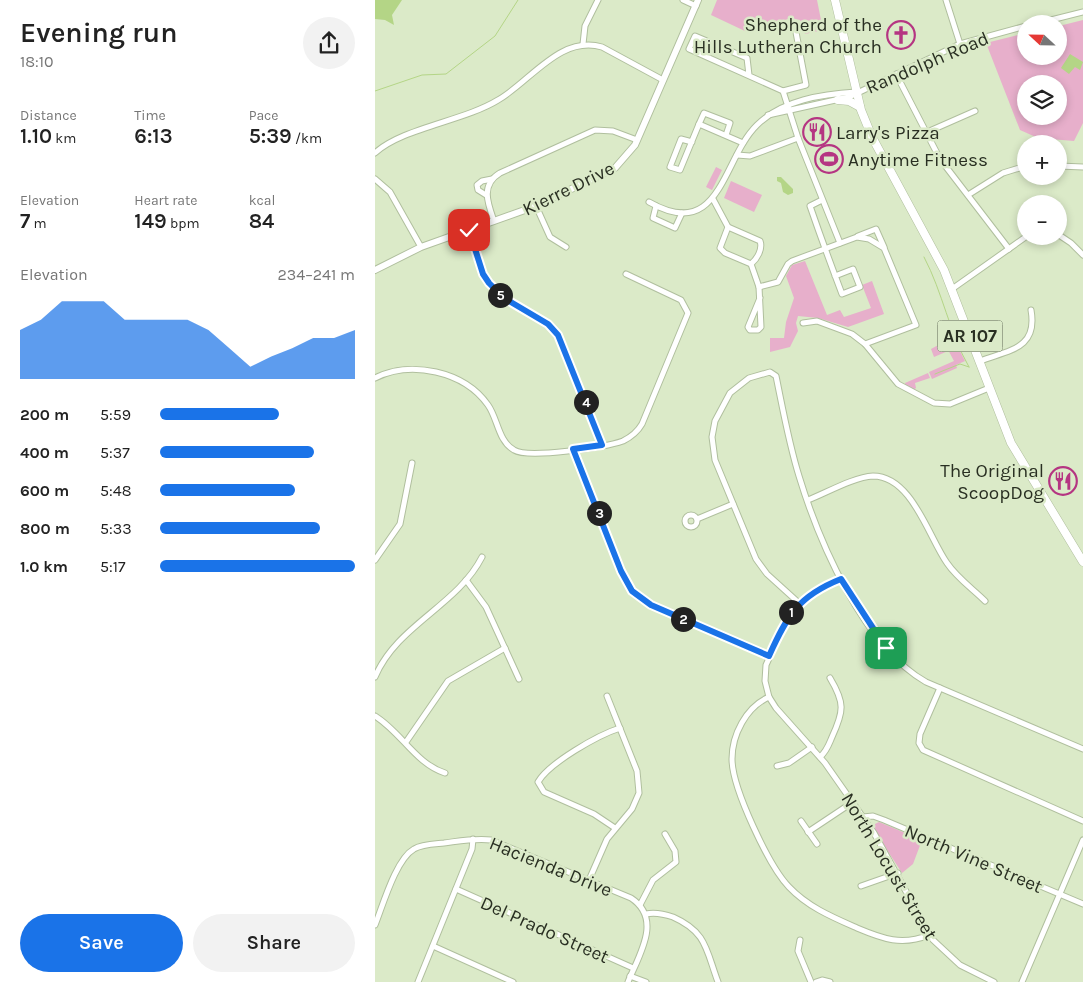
<!DOCTYPE html>
<html lang="en">
<head>
<meta charset="utf-8">
<style>
	body { margin:0; font-family:Karla,sans-serif; background:#f2f2f2; color:#222; height:100vh; display:flex; flex-direction:column; font-size:19px; white-space:nowrap }
	* { box-sizing:border-box; margin:0 }
	p { font-size:16px; color:#767676 }
	.icon { flex:none; width:28px; height:28px; fill:none; stroke:currentColor; stroke-width:2; stroke-linecap:round; stroke-linejoin:round }
	.map { position:relative; flex:1; overflow:hidden }
	.panel { display:flex; flex-direction:column; background:#fff; width:375px }
	.panel>* { flex:none }
	.needle { width:32px; rotate:292deg }
	.fabs { position:absolute; left:642px; top:15px; display:grid; gap:10px }
	.fabs a { display:grid; place-items:center; width:50px; height:50px; border-radius:50%; background:#fff; box-shadow:0 2px 8px #0003; font-size:25px }
	.pin { position:absolute; display:grid; place-items:center; width:42px; height:42px; color:#fff; margin:-21px; border-radius:10px; box-shadow:0 2px 8px #0006 }
	.km { position:absolute; width:25px; height:25px; margin:-12px; border-radius:50%; background:#222; color:#fff; font-size:14px; line-height:25px; text-align:center }
	.round { display:grid; place-items:center; flex:none; width:52px; height:52px; border-radius:26px; background:#f2f2f2 }
	.head { display:flex; align-items:center; justify-content:space-between; height:85px; padding:0 20px }
	h1 { font-size:28px; font-weight:600; line-height:38px }
	.stats { display:grid; grid-template-columns:repeat(3,1fr); gap:8px; height:85px; padding:5px 20px }
	.stats div { display:grid; align-content:center }
	.stats b { font-size:21px; font-weight:600 }
	.stats small { font-size:14px; font-weight:400 }
	.stats p { font-size:14px }
	.chart { height:140px; padding:10px 20px }
	.chart p { display:flex; justify-content:space-between }
	.chart svg { width:100%; height:90px; margin-top:5px; fill:#1a73e8; opacity:.7 }
	.button { display:flex; gap:10px; margin-top:auto; padding:10px 20px }
	.button a { flex:1; height:58px; border-radius:30px; background:#1a73e8; color:#fff; font-size:20px; font-weight:600; line-height:58px; text-align:center }
	.button a+a { background:#f2f2f2; color:#222 }
	ul { padding:0 20px; list-style:none; font-size:16px }
	li { display:grid; grid-template-columns:80px 60px 1fr; align-items:center; height:38px }
	li i { height:12px; border-radius:6px; background:#1a73e8 }
	main { display:flex; flex:1; min-height:0 }
	.map>svg:first-child { display:block }
	.green { fill:#e7afcb; fill-rule:evenodd }
	.water { fill:#b4d586 }
	.lines { fill:none; stroke-linecap:round; stroke-linejoin:round }
	.stream { stroke:#b4d586; stroke-width:1 }
	.minor-casing { stroke:#b0bf9e; stroke-width:7 }
	.tertiary-casing { stroke:#b0bf9e; stroke-width:8 }
	.secondary-casing { stroke:#b0bf9e; stroke-width:9 }
	.primary-casing { stroke:#b0bf9e; stroke-width:9 }
	.minor { stroke:#fff; stroke-width:5 }
	.tertiary { stroke:#fff; stroke-width:6 }
	.secondary { stroke:#fff; stroke-width:8 }
	.primary { stroke:#fff; stroke-width:8 }
	.route-casing { stroke:#fff; stroke-width:10 }
	.route { stroke:#1a73e8; stroke-width:6 }
	.labels { text-anchor:middle; stroke-width:5; stroke-linejoin:round; paint-order:stroke }
	.shield { fill:#dbeac8; stroke:#5e6754; stroke-width:1 }
	.shield-label { font-size:18px; font-weight:bold; fill:#292f22 }
	.poi-label { font-size:19px; fill:#292f22; stroke:#dbeac8; text-anchor:end }
	.street-label { font-size:19px; fill:#292f22; stroke:#dbeac8 }
</style>
</head>
<body>
<main>
<section class="panel">
<div class="head"><div><h1>Evening run</h1><p>18:10</p></div><a class="round"><svg class="icon" aria-label="share" viewBox="0 0 24 24"><path d="M12 15V3M7 8l5-5 5 5M5 13v7h14v-7"/></svg></a></div>
<div class="stats">
<div><p>Distance</p><b>1.10<small> km</small></b></div>
<div><p>Time</p><b>6:13</b></div>
<div><p>Pace</p><b>5:39<small> /km</small></b></div>
</div>
<div class="stats">
<div><p>Elevation</p><b>7<small> m</small></b></div>
<div><p>Heart rate</p><b>149<small> bpm</small></b></div>
<div><p>kcal</p><b>84</b></div>
</div>
<div class="chart"><p><span>Elevation</span>234–241 m</p>
<svg viewBox="0 0 160 44" preserveAspectRatio="none"><path d="M0 44V20L10 15L20 6L30 6L40 6L50 15L60 15L70 15L80 15L90 20L100 29L110 38L120 33L130 29L140 24L150 24L160 20V44z"/></svg>
</div>
<ul>
<li><b>200 m</b>5:59<i style="width:61%"></i></li>
<li><b>400 m</b>5:37<i style="width:79%"></i></li>
<li><b>600 m</b>5:48<i style="width:69%"></i></li>
<li><b>800 m</b>5:33<i style="width:82%"></i></li>
<li><b>1.0 km</b>5:17<i style="width:100%"></i></li>
</ul>
<div class="button"><a>Save</a><a>Share</a></div>
</section>
<div class="map">
<svg width="708" height="982" viewBox="0 0 708 982">
	<rect width="100%" height="100%" fill="#dbeac8"/>
	<g class="green">
		<path d="M342,0H442L448,30L430,34L425,20L416,18L372,32L336,15Z"/>
		<path d="M708,20V123L699,141L663,138L645,130L611,43L651,33V56H684V26ZM651,84H684V116H651Z"/>
		<path d="M341,167L347,170L337,190L331,187Z"/>
		<path d="M356,181L387,195L379,212L349,198Z"/>
		<path d="M430,261L452,315L465,310L469,317L496,308L487,285L497,281L509,314L473,327L443,318L423,316L421,323L423,331L415,347L395,352V338H409L411,322L419,298L411,276L417,265Z"/>
		<path d="M578,337L590,361L581,365L582,368L557,379L554,372L579,361L571,346L573,351L559,357L556,349Z"/>
		<path d="M553,373L555,378L540,383L541,388L537,391L531,388L530,383Z"/>
		<path d="M504,822L547,840L538,864L527,873L499,830L500,824Z"/>
	</g>
	<g class="water">
		<path d="M0,0H27L17,15L19,25L10,20L0,19Z"/>
		<path d="M695,54L708,62L705,70L700,67L694,74L686,68Z"/>
		<path d="M402,177H406L418,189V193L413,195L408,192L406,183L402,181Z"/>
	</g>
	<g class="lines">
		<g class="stream">
			<path d="M0,91L47,75L71,74L120,36L143,0"/>
			<path d="M549,257C568,293 574,332 594,367"/>
			<path d="M560,374L585,364L594,367"/>
		</g>
		<defs>
			<g id="minor">
				<path d="M308,0L321,6"/>
				<path d="M571,0L585,44"/>
				<path d="M660,24L708,12"/>
				<path d="M208,44L210,26L223,0"/>
				<path d="M521,74L565,159L634,249"/>
				<path d="M374,75L372,58L320,36L314,49L408,91L423,138"/>
				<path d="M408,91L431,85L420,27"/>
				<path d="M393,115L474,97L585,44L651,26"/>
				<path d="M324,124L329,113L355,123L351,135"/>
				<path d="M550,133L600,111"/>
				<path d="M317,142L306,139L295,167L305,170L324,124L368,143"/>
				<path d="M0,153C27,128 89,121 123,100C156,81 185,35 227,47L288,80"/>
				<path d="M362,155L375,156L423,138L465,243"/>
				<path d="M684,166L708,167"/>
				<path d="M0,179L15,192L46,247"/>
				<path d="M111,195L103,190L102,185L107,181L117,179"/>
				<path d="M593,195L628,173L651,166"/>
				<path d="M338,199L353,227L385,241C388,249 382,259 376,264L384,287L403,282L413,264L417,261L482,237L494,239L509,248L541,325L490,344"/>
				<path d="M447,200L435,206C445,235 456,265 467,294L485,287L478,269L460,276"/>
				<path d="M274,202C346,243 347,159 382,125C407,100 448,94 481,92"/>
				<path d="M161,206L175,237L191,247"/>
				<path d="M281,206L278,218L300,228L307,213"/>
				<path d="M119,221C113,204 105,185 125,173L220,130L238,131L262,140"/>
				<path d="M353,227L345,248L350,253L376,264"/>
				<path d="M94,230C100,248 103,270 115,285C133,308 166,311 183,335L227,445"/>
				<path d="M684,235L696,243L708,255"/>
				<path d="M483,236L501,229L509,247"/>
				<path d="M384,287L386,327L383,330H375L373,327L385,298"/>
				<path d="M577,289L652,236"/>
				<path d="M428,323L442,321L477,334L490,344L523,384L559,403L575,404L614,388"/>
				<path d="M605,361C634,350 663,349 656,310"/>
				<path d="M0,378C36,360 89,371 113,405C123,419 123,441 139,450C153,459 231,447 248,441C256,437 263,431 267,424L313,313L306,300L251,274"/>
				<path d="M198,449L246,571L257,591L276,605L394,656"/>
				<path d="M433,500C451,493 479,477 498,476C537,476 554,538 572,563C582,578 598,589 610,601"/>
				<circle cx="316" cy="521" r="6"/>
				<path d="M322,519L358,504"/>
				<path d="M0,560L25,524L37,463"/>
				<path d="M466,579L436,594L414,614L391,665L390,681L394,697L401,708L450,763L499,833L557,939L585,965L619,982"/>
				<path d="M91,580L111,607L144,679"/>
				<path d="M424,603L392,574L381,559L340,460L337,437L340,421L355,393L374,378L395,372L401,376C408,410 414,444 424,476C444,542 489,647 551,682L708,749"/>
				<path d="M0,677C22,625 82,606 107,557"/>
				<path d="M565,688L545,734L544,743L548,750L708,821"/>
				<path d="M394,697C371,707 357,735 357,759C357,788 394,866 414,887C433,907 457,917 482,928C508,939 527,946 554,935"/>
				<path d="M0,716C26,732 41,764 70,773"/>
				<path d="M31,742L73,681L130,648"/>
				<path d="M445,757C452,751 454,744 457,737C469,711 470,703 455,678"/>
				<path d="M402,766L414,763L437,747"/>
				<path d="M488,817L498,816L509,820L708,904"/>
				<path d="M426,821L442,844"/>
				<path d="M240,828L219,814L169,792L163,782C174,763 223,735 245,728"/>
				<path d="M433,832L478,802"/>
				<path d="M214,880L232,839L257,809L264,793L262,771L232,696"/>
				<path d="M486,886L523,873"/>
				<path d="M81,889L258,968"/>
				<path d="M265,905L278,880L301,862L300,851L290,834"/>
				<path d="M271,914C281,912 289,914 298,917C332,932 331,950 343,982"/>
				<path d="M0,925C8,905 21,859 39,849C47,844 59,844 69,843C85,841 100,838 116,840L256,898C288,919 264,955 253,982"/>
				<path d="M425,940L423,951L436,982"/>
				<path d="M58,946L138,982"/>
				<path d="M255,976L271,982"/>
				<path d="M43,982L97,849L98,839"/>
				<path d="M441,982L447,980L455,982"/>
				<path d="M647,982L708,840"/>
			</g>
			<path id="tertiary" d="M0,270L46,247L161,206L240,168L260,145L323,0"/>
			<path id="secondary" d="M463,100L474,101L485,107"/>
			<path id="primary" d="M460,0L486,110L497,137L569,270L636,443L708,562"/>
		</defs>
		<use href="#minor" class="minor-casing"/>
		<use href="#tertiary" class="tertiary-casing"/>
		<use href="#secondary" class="secondary-casing"/>
		<use href="#primary" class="primary-casing"/>
		<use href="#minor" class="minor"/>
		<use href="#tertiary" class="tertiary"/>
		<use href="#secondary" class="secondary"/>
		<use href="#primary" class="primary"/>
	</g>
	<g class="lines">
		<defs>
			<path id="route" d="M94,230L108,274L114,283L129,298L173,324L183,335L227,445L198,449L246,571L257,591L276,605L394,656C412,616 423,596 466,579L511,648"/>
		</defs>
		<use href="#route" class="route-casing"/>
		<use href="#route" class="route"/>
	</g>
	<defs>
		<symbol id="church-ring" viewBox="-11 -11 22 22"><circle r="9.5" fill="#dbeac8" stroke="#b53582" stroke-width="1.5"/><path d="M-1.2-6h2.4v3.5h3.3v2.4h-3.3V6h-2.4V-.1h-3.3v-2.4h3.3Z" fill="#b53582"/></symbol>
		<symbol id="restaurant-ring" viewBox="-11 -11 22 22"><circle r="9.5" fill="#dbeac8" stroke="#b53582" stroke-width="1.5"/><path d="M-5-6h1v4h1v-4h1v4h1v-4h1v5L-1.5 .5V6h-2V.5L-5-1ZM5-6V6H3V1.5H1.5Q1.5-4 5-6Z" fill="#b53582"/></symbol>
		<symbol id="stadium-ring" viewBox="-11 -11 22 22"><circle r="9.5" fill="#dbeac8" stroke="#b53582" stroke-width="1.5"/><path d="M0-5a6.5 5 0 1 0 0 10a6.5 5 0 1 0 0-10ZM-3.5-1.8h7v3.6h-7Z" fill="#b53582"/></symbol>
	</defs>
	<g fill-rule="evenodd">
		<use href="#church-ring" x="510" y="19" width="32" height="32"/>
		<use href="#restaurant-ring" x="426" y="116" width="32" height="32"/>
		<use href="#stadium-ring" x="438" y="143" width="32" height="32"/>
		<use href="#restaurant-ring" x="672" y="465" width="32" height="32"/>
	</g>
	<g class="labels">
		<rect class="shield" x="562.5" y="320.5" width="65" height="31" rx="4"/>
		<g class="shield-label">
			<text x="595" y="342">AR 107</text>
		</g>
		<g class="poi-label">
			<text x="507" y="31">Shepherd of the<tspan x="507" dy="22">Hills Lutheran Church</tspan></text>
			<text x="461" y="139" text-anchor="start">Larry's Pizza</text>
			<text x="473" y="166" text-anchor="start">Anytime Fitness</text>
			<text x="669" y="477">The Original<tspan x="669" dy="22">ScoopDog</tspan></text>
		</g>
		<g class="street-label">
			<text transform="translate(552 62) rotate(-23)" y="7">Randolph Road</text>
			<text transform="translate(193 188) rotate(-26)" y="7">Kierre Drive</text>
			<text transform="translate(599 858) rotate(23)" y="7">North Vine Street</text>
			<text transform="translate(176 866) rotate(22)" y="7">Hacienda Drive</text>
			<text transform="translate(515 866) rotate(59)" y="7">North Locust Street</text>
			<text transform="translate(170 929) rotate(24)" y="7">Del Prado Street</text>
		</g>
	</g>
</svg>
<div class="fabs">
<a><svg class="needle" viewBox="-14 -14 28 28"><path d="M0-13l5 13h-10z" fill="#e53935"/><path d="M0 13l5-13h-10z" fill="#767676"/></svg></a>
<a><svg class="icon" aria-label="layers" viewBox="0 0 24 24"><path d="M12 4l9 5-9 5-9-5zM3 14l9 5 9-5"/></svg></a>
<a>+</a>
<a>−</a>
</div>
<div class="pin" style="left:511px;top:648px;background:#1e9e55"><svg class="icon" aria-label="arrive" viewBox="0 0 24 24"><path d="M6 21V4h12l-3 4 3 4H6"/></svg></div>
<div class="pin" style="left:94px;top:230px;background:#d93025"><svg class="icon" aria-label="check" viewBox="0 0 24 24"><path d="M5 12l5 5 9-10"/></svg></div>
<b class="km" style="left:416px;top:612px">1</b>
<b class="km" style="left:308px;top:619px">2</b>
<b class="km" style="left:224px;top:513px">3</b>
<b class="km" style="left:211px;top:402px">4</b>
<b class="km" style="left:125px;top:295px">5</b>
</div>
</main>
</body>
</html>
